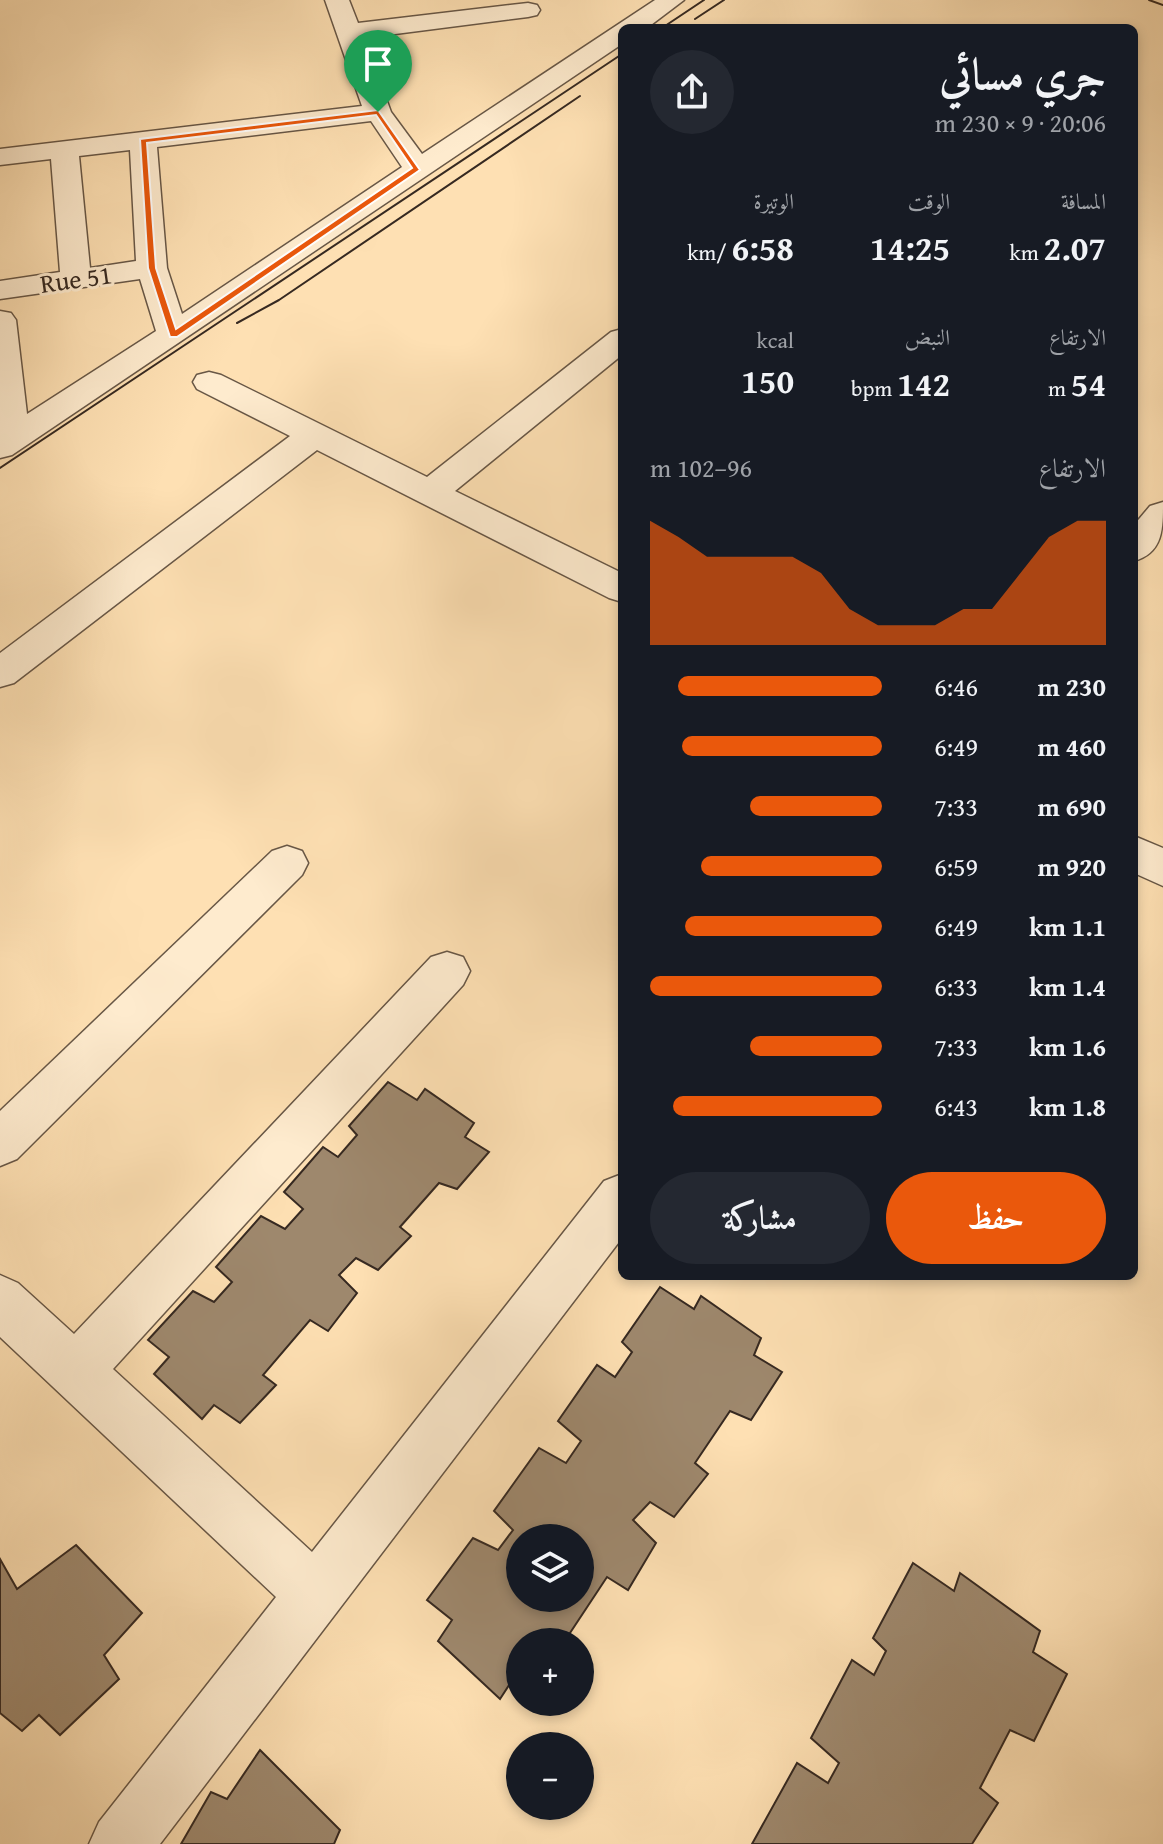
<!DOCTYPE html>
<html lang="ar">
<head>
<meta charset="utf-8">
<style>
	body { margin:0; font-family:"Gentium Book Plus",Amiri,serif; background:#242831; color:#f1f3f6; direction:rtl; height:100vh; display:flex; flex-direction:column; font-size:30px; white-space:nowrap }
	* { box-sizing:border-box; margin:0 }
	p { font-size:26px; color:#9ea1a6 }
	.icon { flex:none; width:44px; height:44px; fill:none; stroke:currentColor; stroke-width:2; stroke-linecap:round; stroke-linejoin:round }
	.map { position:relative; flex:1; overflow:hidden; direction:ltr }
	.sheet { position:absolute; left:618px; top:24px; width:520px; height:1256px; display:flex; flex-direction:column; background:#171b24; border-radius:12px; box-shadow:0 4px 12px #0003; direction:rtl }
	.sheet>* { flex:none }
	.controls { position:absolute; left:506px; top:1524px; display:grid; gap:16px }
	.controls a { display:grid; place-items:center; width:88px; height:88px; border-radius:50%; background:#171b24; box-shadow:0 4px 12px #0003; font-size:40px }
	.pin { position:absolute; display:grid; place-items:center; width:68px; height:68px; color:#fff; margin:-82px -34px; border-radius:50% 50% 50% 0; rotate:-45deg; box-shadow:0 0 8px #0007 }
	.pin .icon { rotate:45deg }
	.round { display:grid; place-items:center; flex:none; width:84px; height:84px; border-radius:42px; background:#242831 }
	.overview { display:flex; align-items:center; justify-content:space-between; height:136px; padding:0 32px }
	h1 { font-size:44px; font-weight:800; line-height:60px }
	.metrics { display:grid; grid-template-columns:repeat(3,1fr); gap:12px; height:136px; padding:8px 32px }
	.metrics div { display:grid; align-content:center }
	.metrics b { font-size:34px; font-weight:800 }
	.metrics small { font-size:22px; font-weight:400 }
	.metrics p { font-size:22px }
	.chart { height:224px; padding:16px 32px }
	.chart p { display:flex; justify-content:space-between }
	.chart svg { width:100%; height:144px; margin-top:8px; fill:#ea580c; opacity:.7 }
	.primary-button { display:flex; gap:16px; margin-top:auto; padding:16px 32px }
	.primary-button a { flex:1; height:92px; border-radius:48px; background:#ea580c; color:#fff; font-size:32px; font-weight:800; line-height:92px; text-align:center }
	.primary-button a+a { background:#242831; color:#f1f3f6 }
	ul { padding:0 32px; list-style:none; font-size:26px }
	li { display:grid; grid-template-columns:128px 96px 1fr; align-items:center; height:60px }
	li i { height:20px; border-radius:10px; background:#ea580c }
	.map>svg:first-child { display:block }
	.building { fill:#9e886d; stroke:#362921; stroke-width:2; fill-rule:evenodd }
	.lines { fill:none; stroke-linecap:round; stroke-linejoin:round }
	.minor-casing { stroke:#685746; stroke-width:3 }
	.minor { fill:#feebce; fill-rule:evenodd }
	.tram { stroke:#362921; stroke-width:2 }
	.route { fill:#ea580c; stroke:#fff; stroke-width:2; fill-rule:evenodd }
	.labels { text-anchor:middle; stroke-width:6; stroke-linejoin:round; paint-order:stroke }
	.far-street-label { font-size:26px; fill:#362921; stroke:#feebce }
</style>
</head>
<body>
<div class="map">
<svg width="1163" height="1844" viewBox="0 0 1163 1844">
	<rect width="100%" height="100%" fill="#fee0b3"/>
	<filter id="stains"><feTurbulence type="fractalNoise" baseFrequency=".0025" numOctaves="4"/><feColorMatrix values="0 0 0 0 .2 0 0 0 0 .09 0 0 0 0 .02 0 0 0 .5 -.17"/></filter>
	<radialGradient id="worn" r=".72"><stop offset=".6" stop-color="#630" stop-opacity="0"/><stop offset="1" stop-color="#630" stop-opacity=".3"/></radialGradient>
	<g class="building">
		<path d="M388,1082L417,1100L425,1089L474,1123L465,1137L489,1152L457,1189L439,1183L400,1227L411,1236L378,1270L356,1258L339,1275L357,1293L328,1331L310,1320L263,1375L276,1385L240,1423L214,1405L202,1419L154,1374L169,1357L148,1340L193,1291L214,1302L232,1282L216,1267L261,1216L285,1229L303,1209L284,1192L323,1147L338,1157L357,1135L349,1126Z"/>
		<path d="M660,1287L694,1309L701,1296L761,1338L754,1355L782,1372L751,1420L730,1411L695,1463L708,1474L674,1517L650,1502L633,1520L656,1543L628,1590L607,1577L564,1642H520V1689L511,1682L500,1699L438,1641L452,1620L427,1600L473,1538L498,1550L513,1530L494,1511L539,1448L566,1463L581,1441L558,1421L597,1365L615,1377L632,1352L622,1342ZM520,1538H580V1598H520Z"/>
		<path d="M76,1545L142,1613L104,1655L119,1679L60,1735L39,1715L22,1731L0,1713V1559L17,1589Z"/>
		<path d="M913,1563L954,1591L960,1573L1040,1631L1033,1652L1067,1674L1034,1741L1010,1730L980,1788L998,1803L972,1844H752L797,1763L828,1783L839,1763L811,1738L852,1660L874,1675L886,1651L873,1638Z"/>
		<path d="M260,1750L340,1830L334,1844H181L211,1792L227,1799Z"/>
	</g>
	<g class="lines">
		<defs>
			<g id="minor">
				<path d="M325,0H349L358,23L528,3L537,5L540,10L537,15L528,17L364,38L391,112L422,154L655,0H684L647,28H622V44L12,455L0,458V311L11,313L16,320L27,414L156,331L140,279L0,299V281L60,272L51,159L0,165V149L362,106ZM371,121L402,167L182,314L167,268L157,147ZM130,150L136,261L90,268L79,156Z"/>
				<path d="M622,329V355L455,491L622,573V602L609,598L317,450L14,683L0,687V653L290,436L197,389L193,382L197,375L209,372L221,375L427,477L611,332Z"/>
				<path d="M1163,502C1163,529 1163,553 1134,561V525L1150,506Z"/>
				<path d="M1134,836L1163,848V886L1134,873Z"/>
				<path d="M287,846L302,851L308,863L302,875L17,1159L0,1166V1111L272,851Z"/>
				<path d="M447,952L463,957L470,971L463,985L113,1369L312,1552L604,1181L622,1174V1238L160,1844H89L99,1822L276,1597L0,1337V1275L18,1283L74,1334L431,957Z"/>
			</g>
		</defs>
		<use href="#minor" class="minor-casing"/>
		<use href="#minor" class="minor"/>
		<g class="tram">
			<path d="M1149,0L1163,5"/>
			<path d="M695,19L724,0"/>
			<path d="M662,28L704,0"/>
			<path d="M237,323L279,300L580,96"/>
			<path d="M0,468L622,54"/>
		</g>
	</g>
	<path class="route" d="M378,110L420,170L177,337H170L148,268L140,139ZM376,115L412,168L176,329L156,268L147,143Z"/>
	<g class="labels">
		<g class="far-street-label">
			<text transform="translate(76 279) rotate(-8)" y="9">Rue 51</text>
		</g>
	</g>
	<rect width="100%" height="100%" filter="url(#stains)"/>
	<rect width="100%" height="100%" fill="url(#worn)"/>
</svg>
<div class="controls">
<a><svg class="icon" aria-label="layers" viewBox="0 0 24 24"><path d="M12 4l9 5-9 5-9-5zM3 14l9 5 9-5"/></svg></a>
<a>+</a>
<a>−</a>
</div>
<div class="pin" style="left:378px;top:112px;background:#1e9e55"><svg class="icon" aria-label="arrive" viewBox="0 0 24 24"><path d="M6 21V4h12l-3 4 3 4H6"/></svg></div>
<section class="sheet">
<div class="overview"><div><h1>جري مسائي</h1><p>20:06 · 9 × 230 m</p></div><a class="round"><svg class="icon" aria-label="share" viewBox="0 0 24 24"><path d="M12 15V3M7 8l5-5 5 5M5 13v7h14v-7"/></svg></a></div>
<div class="metrics">
<div><p>المسافة</p><b>2.07<small> km</small></b></div>
<div><p>الوقت</p><b>14:25</b></div>
<div><p>الوتيرة</p><b>6:58<small> /km</small></b></div>
</div>
<div class="metrics">
<div><p>الارتفاع</p><b>54<small> m</small></b></div>
<div><p>النبض</p><b>142<small> bpm</small></b></div>
<div><p>kcal</p><b>150</b></div>
</div>
<div class="chart"><p><span>الارتفاع</span>96–102 m</p>
<svg viewBox="0 0 160 44" preserveAspectRatio="none"><path d="M0 44V6L10 11L20 17L30 17L40 17L50 17L60 22L70 33L80 38L90 38L100 38L110 33L120 33L130 22L140 11L150 6L160 6V44z"/></svg>
</div>
<ul>
<li><b>230 m</b>6:46<i style="width:88%"></i></li>
<li><b>460 m</b>6:49<i style="width:86%"></i></li>
<li><b>690 m</b>7:33<i style="width:57%"></i></li>
<li><b>920 m</b>6:59<i style="width:78%"></i></li>
<li><b>1.1 km</b>6:49<i style="width:85%"></i></li>
<li><b>1.4 km</b>6:33<i style="width:100%"></i></li>
<li><b>1.6 km</b>7:33<i style="width:57%"></i></li>
<li><b>1.8 km</b>6:43<i style="width:90%"></i></li>
</ul>
<div class="primary-button"><a>حفظ</a><a>مشاركة</a></div>
</section>
</div>
</body>
</html>
